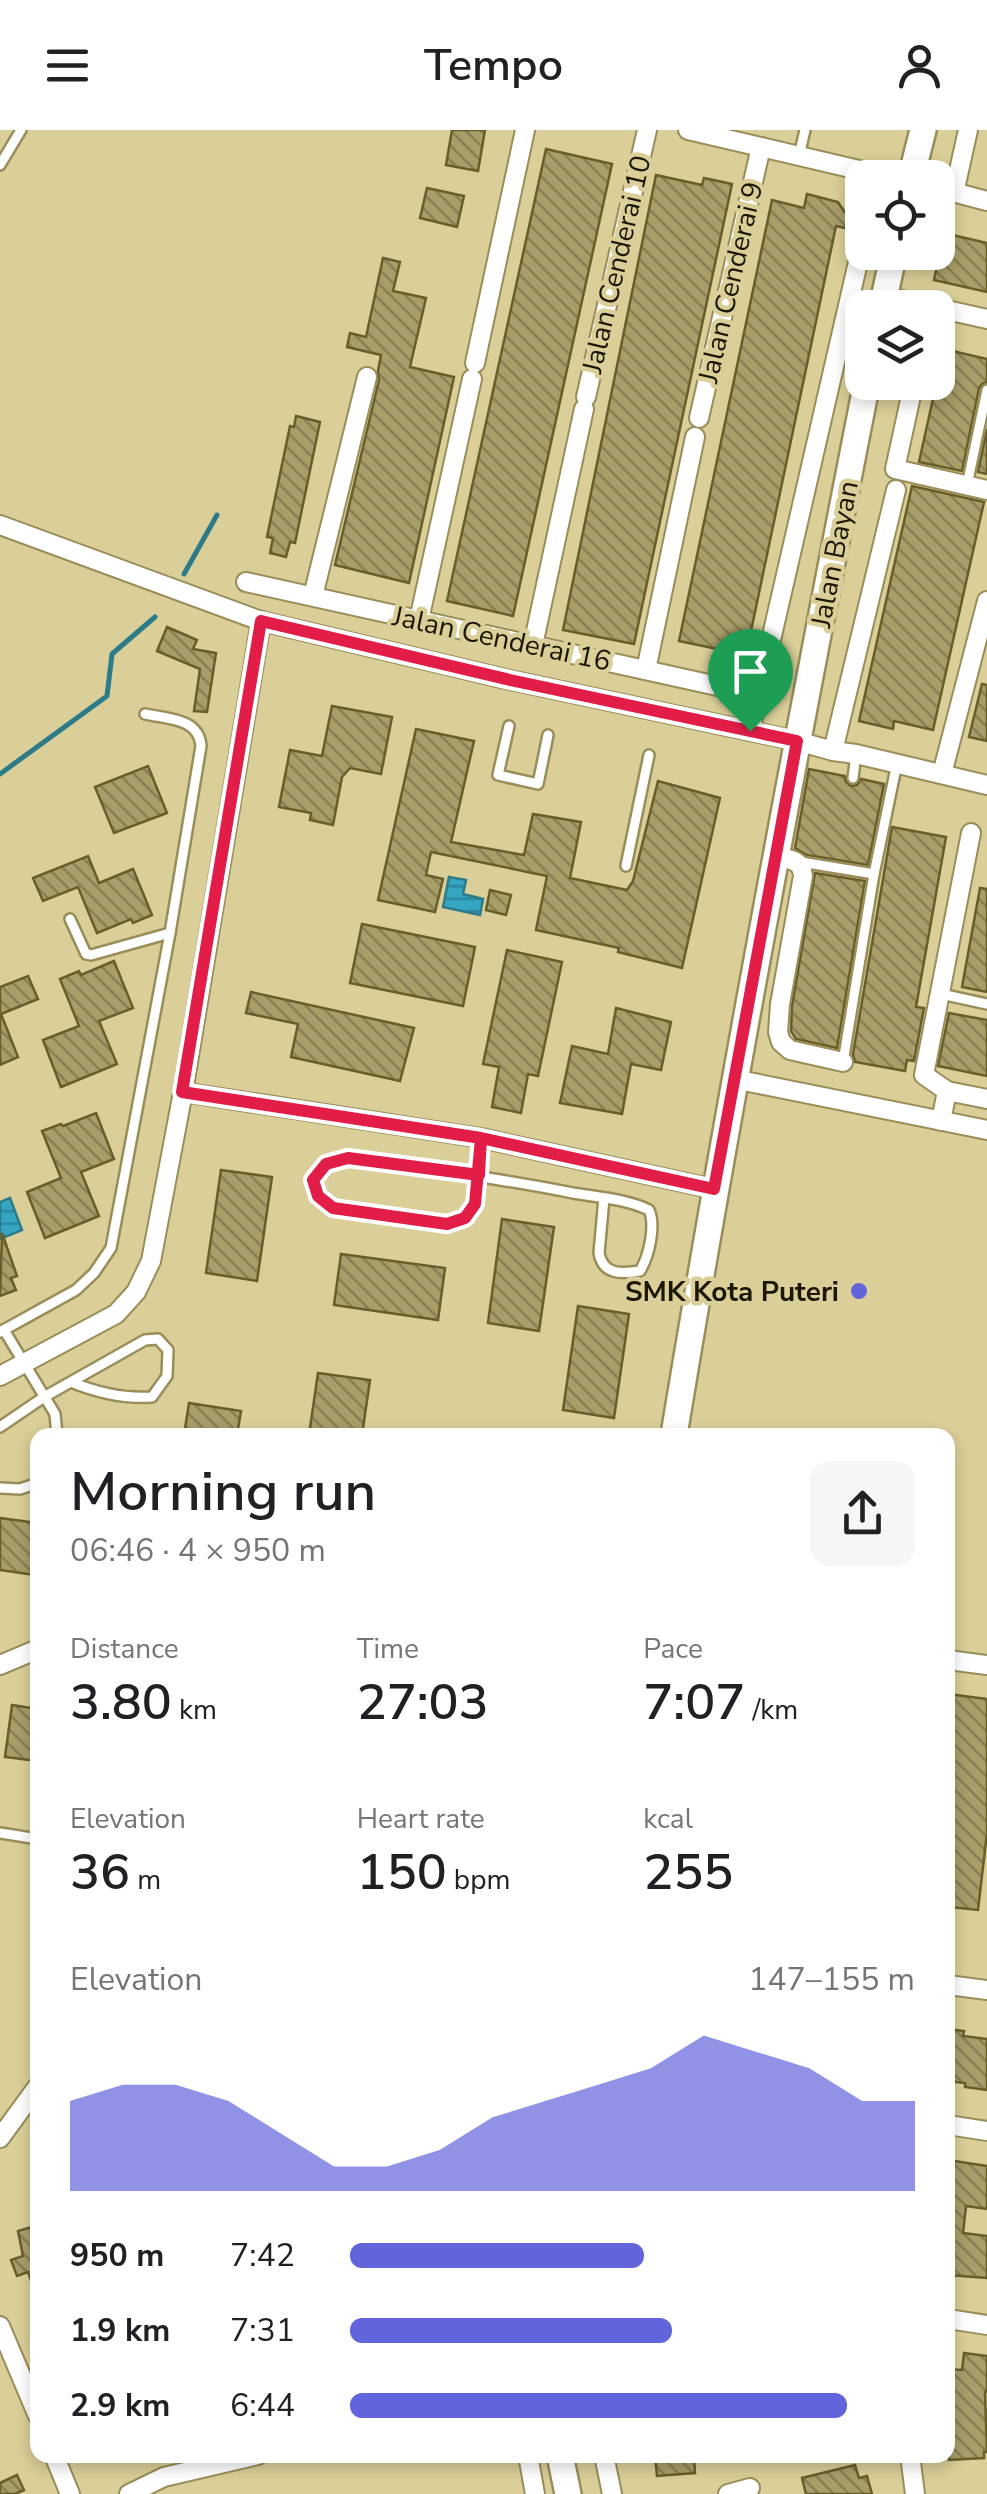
<!DOCTYPE html>
<html lang="en">
<head>
<meta charset="utf-8">
<style>
	body { margin:0; font-family:"Nunito Sans",sans-serif; background:#f6f6f6; color:#202124; height:100vh; display:flex; flex-direction:column; font-size:38px; white-space:nowrap }
	* { box-sizing:border-box; margin:0 }
	p { font-size:32px; color:#757577 }
	.icon { flex:none; width:55px; height:55px; fill:none; stroke:currentColor; stroke-width:2; stroke-linecap:round; stroke-linejoin:round }
	.map { position:relative; flex:1; overflow:hidden }
	.sheet { position:absolute; left:30px; top:1298px; width:925px; height:1035px; display:flex; flex-direction:column; background:#fff; border-radius:20px; box-shadow:0 5px 15px #0003 }
	.sheet>* { flex:none }
	.tools { position:absolute; left:845px; top:30px; display:grid; gap:20px }
	.tools a { display:grid; place-items:center; width:110px; height:110px; border-radius:20px; background:#fff; box-shadow:0 5px 15px #0003; font-size:50px }
	.pin { position:absolute; display:grid; place-items:center; width:85px; height:85px; color:#fff; margin:-102px -42px; border-radius:50% 50% 50% 0; rotate:-45deg; box-shadow:0 0 10px #0007 }
	.pin .icon { rotate:45deg }
	.round { display:grid; place-items:center; flex:none; width:105px; height:105px; border-radius:20px; background:#f6f6f6 }
	.overview { display:flex; align-items:center; justify-content:space-between; height:170px; padding:0 40px }
	h1 { font-size:55px; font-weight:600; line-height:75px }
	.stats { display:grid; grid-template-columns:repeat(3,1fr); gap:15px; height:170px; padding:10px 40px }
	.stats div { display:grid; align-content:center }
	.stats b { font-size:50px; font-weight:600 }
	.stats small { font-size:28px; font-weight:400 }
	.stats p { font-size:28px }
	.chart { height:280px; padding:20px 40px }
	.chart p { display:flex; justify-content:space-between }
	.chart svg { width:100%; height:180px; margin-top:10px; fill:#6264dc; opacity:.7 }
	ul { padding:0 40px; list-style:none; font-size:32px }
	li { display:grid; grid-template-columns:160px 120px 1fr; align-items:center; height:75px }
	li i { height:25px; border-radius:12px; background:#6264dc }
	header { display:flex; justify-content:space-between; align-items:center; height:130px; padding:0 40px; background:#fff; font-size:45px; font-weight:600 }
	.map>svg:first-child { display:block }
	.water { fill:url(#water-rules); stroke:#2d7b89; stroke-width:2.5 }
	.lines { fill:none; stroke-linecap:round; stroke-linejoin:round }
	.stream { stroke:#2d7b89; stroke-width:5 }
	.building { fill:url(#building-back-hatch); stroke:#685e2a; stroke-width:2.5 }
	.lane-casing { stroke:#998e5a; stroke-width:14 }
	.street-casing { stroke:#998e5a; stroke-width:22 }
	.secondary-casing { stroke:#998e5a; stroke-width:30 }
	.lane { stroke:#fff; stroke-width:9 }
	.street { stroke:#fff; stroke-width:18 }
	.secondary { stroke:#fff; stroke-width:25 }
	.route-casing { stroke:#fff; stroke-width:20 }
	.route { stroke:#e11d48; stroke-width:12 }
	.poi-dot { fill:#6264dc; stroke:#dacf98; stroke-width:4 }
	.labels { text-anchor:middle; stroke-width:9; stroke-linejoin:round; paint-order:stroke }
	.street-label { font-size:28px; fill:#1b1703; stroke:#dacf98 }
	.poi-label { font-size:28px; font-weight:bold; fill:#1b1703; stroke:#dacf98; text-anchor:end }
</style>
</head>
<body>
<header><svg class="icon" aria-label="menu" viewBox="0 0 24 24"><path d="M4 6h16M4 12h16M4 18h16"/></svg>Tempo<svg class="icon" aria-label="person" viewBox="0 0 24 24"><circle cx="12" cy="8" r="4"/><path d="M4 21q1-7 8-7t8 7"/></svg></header>
<div class="map">
<svg width="987" height="2364" viewBox="0 0 987 2364">
	<defs>
		<pattern id="water-rules" width="6" height="5" patternUnits="userSpaceOnUse" patternTransform="scale(2.5)"><rect width="6" height="5" fill="#35a6c2"/><path d="M0 2.5h6" fill="none" stroke="#2c869b"/></pattern>
		<pattern id="building-back-hatch" width="6" height="6" patternUnits="userSpaceOnUse" patternTransform="scale(2.5)"><rect width="6" height="6" fill="#a89e69"/><path d="M-1 5l2 2M0 0l6 6M5-1l2 2" fill="none" stroke="#888054"/></pattern>
	</defs>
	<rect width="100%" height="100%" fill="#dacf98"/>
	<g class="water">
		<path d="M449,747L466,750L463,764L483,769L480,785L443,777Z"/>
		<path d="M10,1068L22,1100L0,1109V1072Z"/>
	</g>
	<g class="lines">
		<g class="stream">
			<path d="M184,444L217,385"/>
			<path d="M0,644L107,566L112,524L155,487"/>
		</g>
	</g>
	<g class="building">
		<path d="M452,0H485L478,41L446,35Z"/>
		<path d="M546,19L612,34L513,486L447,471Z"/>
		<path d="M656,45L702,55L704,48L732,54L634,514L563,500Z"/>
		<path d="M427,58L464,66L457,97L420,88Z"/>
		<path d="M807,64L838,72L848,87L845,98L836,96L746,525L679,511L772,70L804,78Z"/>
		<path d="M944,103L987,113V162L934,150Z"/>
		<path d="M383,128L400,132L393,161L426,168L410,237L454,247L409,453L335,435L379,250L378,241L381,225L347,217L350,203L366,207Z"/>
		<path d="M944,219L987,229V252L982,254L979,258L962,341L919,332Z"/>
		<path d="M296,286L320,292L295,413L290,412L286,427L270,423L273,408L267,407L290,296L294,297Z"/>
		<path d="M987,299V344L978,342Z"/>
		<path d="M912,356L984,372L933,600L894,591L893,599L859,591Z"/>
		<path d="M167,497L197,510L193,519L216,523L207,582L194,581L200,539L157,521Z"/>
		<path d="M982,554L987,555V611L969,607Z"/>
		<path d="M332,576L392,587L381,644L350,638L342,647L333,695L310,690L311,683L279,677L290,620L322,626Z"/>
		<path d="M416,599L474,611L451,712L524,725L533,684L581,692L570,748L627,760L633,751L658,651L720,668L682,838L618,822L619,818L536,800L547,746L431,722L426,745L443,749L435,782L378,770Z"/>
		<path d="M148,636L167,683L114,703L95,657Z"/>
		<path d="M809,639L845,646L846,652L851,656L857,655L861,649L884,654L868,735L807,725L795,718Z"/>
		<path d="M892,697L946,707L916,877L924,878L914,931L907,930L905,941L855,932L853,924Z"/>
		<path d="M88,726L99,753L133,739L152,785L133,793L131,789L97,803L78,757L43,771L33,748Z"/>
		<path d="M815,743L865,751L837,918L796,909L791,901L792,876Z"/>
		<path d="M980,758L987,759V862L962,857Z"/>
		<path d="M490,760L511,765L506,785L486,780Z"/>
		<path d="M362,794L475,817L463,876L350,853Z"/>
		<path d="M507,820L562,832L538,946L528,944L521,983L492,977L499,937L483,934Z"/>
		<path d="M114,831L133,878L99,891L117,934L61,957L43,910L79,896L60,849L79,841L81,845Z"/>
		<path d="M28,846L38,869L1,884L18,927L0,935V857Z"/>
		<path d="M251,862L414,898L400,951L291,927L298,894L246,883Z"/>
		<path d="M616,878L671,892L661,940L631,934L622,984L560,973L572,916L608,924Z"/>
		<path d="M949,883L987,890V946L938,936Z"/>
		<path d="M96,983L114,1029L81,1042L99,1086L45,1108L27,1062L61,1048L42,1001L61,994L63,996Z"/>
		<path d="M221,1040L272,1047L257,1151L206,1143Z"/>
		<path d="M502,1089L554,1097L539,1201L488,1193Z"/>
		<path d="M2,1103L17,1146L11,1148L16,1160L0,1166Z"/>
		<path d="M341,1124L445,1138L438,1190L334,1175Z"/>
		<path d="M578,1176L629,1184L614,1288L563,1280Z"/>
		<path d="M318,1243L370,1250L362,1305H309Z"/>
		<path d="M189,1273L241,1281L237,1305H184Z"/>
		<path d="M0,1388L38,1393L35,1445L0,1440Z"/>
		<path d="M948,1564L987,1569V1703L978,1780L949,1777L952,1757L948,1756Z"/>
		<path d="M12,1575L38,1579V1631L5,1627Z"/>
		<path d="M948,1899L964,1901L963,1906L987,1909V1960L965,1957V1953L948,1951Z"/>
		<path d="M948,2030L987,2036V2079L966,2076L963,2103L987,2106V2148L948,2145Z"/>
		<path d="M38,2095V2162H35L28,2142L17,2146L11,2130L23,2126L18,2101Z"/>
		<path d="M964,2223L987,2226V2262H985L987,2322H984V2328L949,2330L948,2239L962,2240Z"/>
		<path d="M655,2325H694L695,2343L657,2346Z"/>
		<path d="M855,2335L859,2348L867,2346L872,2364H806L802,2348Z"/>
		<path d="M17,2345L24,2360L15,2364H0V2353Z"/>
	</g>
	<g class="lines">
		<defs>
			<g id="lane">
				<path d="M799,26L805,0"/>
				<path d="M0,35L21,0"/>
				<path d="M967,355L987,260"/>
				<path d="M509,596L498,645L538,654L548,605"/>
				<path d="M853,648L856,624"/>
				<path d="M801,732L874,744"/>
				<path d="M626,736L649,625"/>
				<path d="M70,789L86,824L91,825L170,803"/>
				<path d="M941,864L987,874"/>
				<path d="M843,932L874,744L897,633"/>
				<path d="M481,1009L475,1074L465,1088L447,1094L333,1078L318,1066L313,1050L326,1035L347,1029C423,1038 498,1048 573,1063C597,1067 627,1069 649,1080C656,1096 649,1126 640,1141C621,1144 603,1145 599,1123L604,1068"/>
				<path d="M4,1200L55,1284L57,1305"/>
				<path d="M0,1202L76,1160L94,1143L111,1118L170,803L201,616C199,588 168,589 145,584"/>
				<path d="M0,1297L44,1267L145,1210L158,1209L168,1220L167,1246L152,1267C123,1269 98,1263 71,1252"/>
				<path d="M0,1358L20,1359L38,1353"/>
				<path d="M0,1703L38,1709"/>
			</g>
			<g id="street">
				<path d="M688,0L893,48"/>
				<path d="M938,58L987,71"/>
				<path d="M954,63L968,0"/>
				<path d="M884,166L987,189"/>
				<path d="M475,233L525,0"/>
				<path d="M914,252L895,339L987,360"/>
				<path d="M586,267L647,0"/>
				<path d="M699,288L761,17"/>
				<path d="M0,395L261,491L510,550L797,611L833,621L856,624L987,655"/>
				<path d="M246,452L758,565"/>
				<path d="M313,466L367,247"/>
				<path d="M419,490L472,249"/>
				<path d="M533,515L584,279"/>
				<path d="M646,540L695,307"/>
				<path d="M750,601L862,115"/>
				<path d="M833,621L896,360"/>
				<path d="M942,644L987,471"/>
				<path d="M775,727C789,729 802,729 803,746L780,874L778,902L781,912L790,920L843,932"/>
				<path d="M734,949L987,1000"/>
				<path d="M947,961L924,945L971,703"/>
				<path d="M183,962L481,1008L714,1059"/>
				<path d="M941,991L947,961L987,969"/>
				<path d="M0,1246L116,1184L136,1162L151,1131L183,962L261,491"/>
				<path d="M948,1530L987,1535"/>
				<path d="M0,1535L38,1519"/>
				<path d="M948,1855L987,1860"/>
				<path d="M948,1995L987,2001"/>
				<path d="M0,2008L38,1956"/>
				<path d="M948,2189L987,2195"/>
				<path d="M0,2196L38,2286"/>
				<path d="M54,2325L70,2364"/>
				<path d="M528,2325L535,2364"/>
				<path d="M604,2325L612,2364"/>
				<path d="M910,2325L915,2364"/>
				<path d="M129,2364L164,2347L258,2325"/>
				<path d="M728,2364L750,2358"/>
			</g>
			<g id="secondary">
				<path d="M911,48L923,0"/>
				<path d="M882,178L894,122"/>
				<path d="M674,1305C732,953 798,603 867,252"/>
				<path d="M560,2325L568,2364"/>
			</g>
		</defs>
		<use href="#lane" class="lane-casing"/>
		<use href="#street" class="street-casing"/>
		<use href="#secondary" class="secondary-casing"/>
		<use href="#lane" class="lane"/>
		<use href="#street" class="street"/>
		<use href="#secondary" class="secondary"/>
	</g>
	<g class="lines">
		<defs>
			<path id="route" d="M750,601L797,611L714,1059L481,1008L475,1074L465,1088L447,1094L333,1078L318,1066L313,1050L326,1034L348,1028L479,1045L481,1008L182,962L261,491L510,550L750,601"/>
		</defs>
		<use href="#route" class="route-casing"/>
		<use href="#route" class="route"/>
	</g>
	<circle class="poi-dot" cx="859" cy="1161" r="10"/>
	<g class="labels">
		<g class="street-label">
			<text transform="translate(616 134) rotate(-77)" y="10">Jalan Cenderai 10</text>
			<text transform="translate(730 152) rotate(-77)" y="10">Jalan Cenderai 9</text>
			<text transform="translate(834 424) rotate(-79)" y="10">Jalan Bayan</text>
			<text transform="translate(502 508) rotate(12)" y="10">Jalan Cenderai 16</text>
		</g>
		<g class="poi-label">
			<text x="839" y="1171">SMK Kota Puteri</text>
		</g>
	</g>
</svg>
<div class="tools">
<a><svg class="icon" aria-label="locate" viewBox="0 0 24 24"><circle cx="12" cy="12" r="6"/><path d="M12 2v4M12 18v4M2 12h4M18 12h4"/></svg></a>
<a><svg class="icon" aria-label="layers" viewBox="0 0 24 24"><path d="M12 4l9 5-9 5-9-5zM3 14l9 5 9-5"/></svg></a>
</div>
<div class="pin" style="left:750px;top:601px;background:#1e9e55"><svg class="icon" aria-label="arrive" viewBox="0 0 24 24"><path d="M6 21V4h12l-3 4 3 4H6"/></svg></div>
<section class="sheet">
<div class="overview"><div><h1>Morning run</h1><p>06:46 · 4 × 950 m</p></div><a class="round"><svg class="icon" aria-label="share" viewBox="0 0 24 24"><path d="M12 15V3M7 8l5-5 5 5M5 13v7h14v-7"/></svg></a></div>
<div class="stats">
<div><p>Distance</p><b>3.80<small> km</small></b></div>
<div><p>Time</p><b>27:03</b></div>
<div><p>Pace</p><b>7:07<small> /km</small></b></div>
</div>
<div class="stats">
<div><p>Elevation</p><b>36<small> m</small></b></div>
<div><p>Heart rate</p><b>150<small> bpm</small></b></div>
<div><p>kcal</p><b>255</b></div>
</div>
<div class="chart"><p><span>Elevation</span>147–155 m</p>
<svg viewBox="0 0 160 44" preserveAspectRatio="none"><path d="M0 44V22L10 18L20 18L30 22L40 30L50 38L60 38L70 34L80 26L90 22L100 18L110 14L120 6L130 10L140 14L150 22L160 22V44z"/></svg>
</div>
<ul>
<li><b>950 m</b>7:42<i style="width:52%"></i></li>
<li><b>1.9 km</b>7:31<i style="width:57%"></i></li>
<li><b>2.9 km</b>6:44<i style="width:88%"></i></li>
</ul>
</section>
</div>
</body>
</html>
